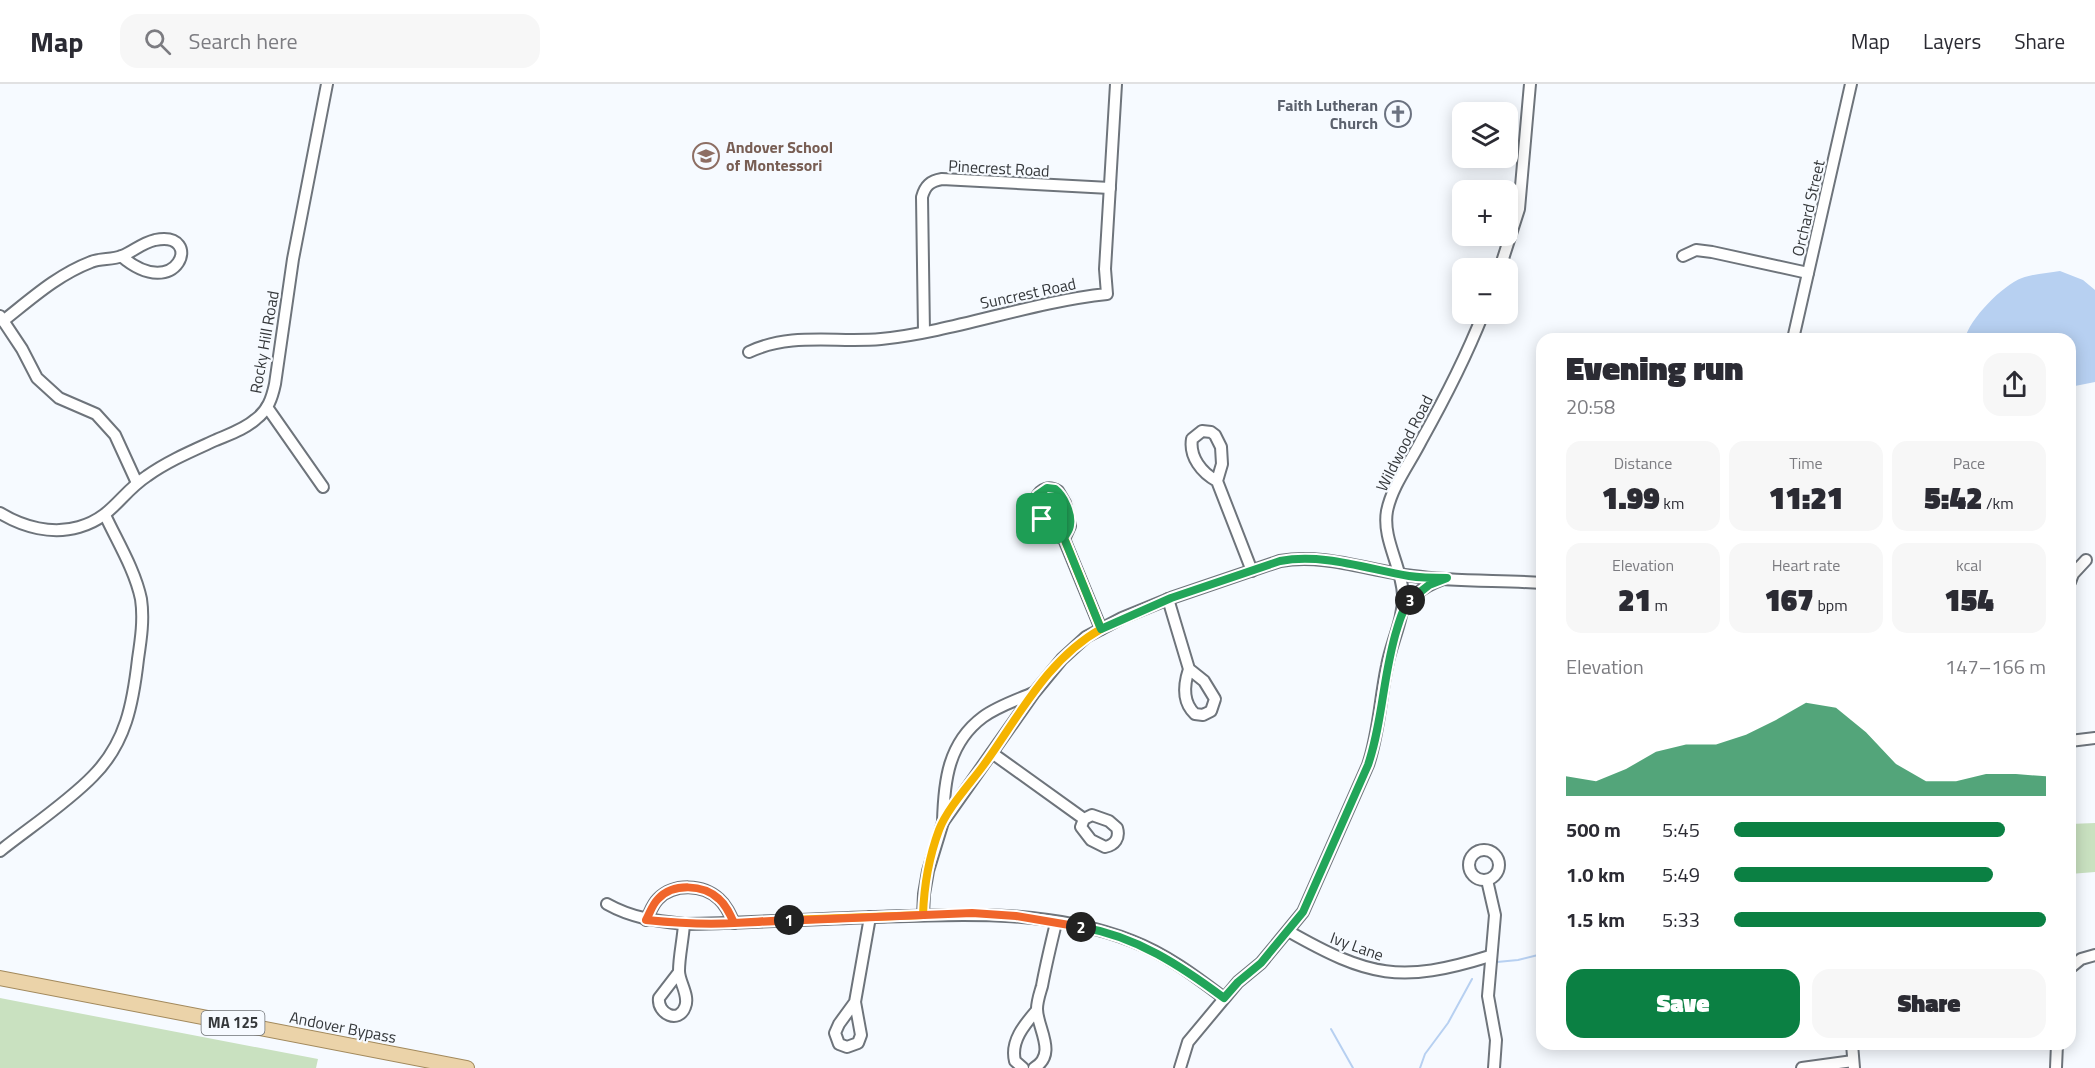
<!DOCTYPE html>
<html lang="en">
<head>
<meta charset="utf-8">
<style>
	body { margin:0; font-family:"Titillium Web",sans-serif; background:#f7f7f7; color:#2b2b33; height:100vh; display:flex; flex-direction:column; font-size:22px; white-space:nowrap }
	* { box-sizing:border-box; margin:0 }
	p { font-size:20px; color:#7c7c81 }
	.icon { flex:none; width:33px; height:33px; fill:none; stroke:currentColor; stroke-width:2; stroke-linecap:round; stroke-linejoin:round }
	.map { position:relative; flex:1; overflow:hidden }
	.side { position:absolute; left:1536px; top:249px; width:540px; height:717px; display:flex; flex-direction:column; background:#fff; border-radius:18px; box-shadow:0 3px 15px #0003 }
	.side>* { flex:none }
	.fabs { position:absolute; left:1452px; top:18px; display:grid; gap:12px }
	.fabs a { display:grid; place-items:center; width:66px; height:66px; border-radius:12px; background:#fff; box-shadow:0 3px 15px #0003; font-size:30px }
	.pin { position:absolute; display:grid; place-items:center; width:51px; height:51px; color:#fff; margin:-26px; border-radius:12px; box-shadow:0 3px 9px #0006 }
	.km { position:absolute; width:30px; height:30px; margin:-15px; border-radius:50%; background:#222; color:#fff; font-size:16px; line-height:30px; text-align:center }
	.round { display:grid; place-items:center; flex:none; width:63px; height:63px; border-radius:18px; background:#f7f7f7 }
	.summary { display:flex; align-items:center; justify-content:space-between; height:102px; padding:0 30px }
	h1 { font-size:33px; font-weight:800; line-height:45px }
	.metrics { display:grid; grid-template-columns:repeat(3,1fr); gap:9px; height:102px; padding:6px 30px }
	.metrics div { display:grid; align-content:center; border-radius:15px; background:#f7f7f7; text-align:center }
	.metrics b { font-size:30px; font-weight:800 }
	.metrics small { font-size:16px; font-weight:400 }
	.metrics p { font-size:16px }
	.chart { height:168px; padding:12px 30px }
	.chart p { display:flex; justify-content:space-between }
	.chart svg { width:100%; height:108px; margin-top:6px; fill:#0b8043; opacity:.7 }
	.cta { display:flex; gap:12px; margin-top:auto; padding:12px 30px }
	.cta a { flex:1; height:69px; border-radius:18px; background:#0b8043; color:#fff; font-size:24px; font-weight:800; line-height:69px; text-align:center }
	.cta a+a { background:#f7f7f7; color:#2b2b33 }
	ul { padding:0 30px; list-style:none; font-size:20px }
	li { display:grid; grid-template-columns:96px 72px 1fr; align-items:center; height:45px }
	li i { height:15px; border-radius:8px; background:#0b8043 }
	header { display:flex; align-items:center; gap:36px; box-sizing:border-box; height:84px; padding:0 30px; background:#fff; border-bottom:2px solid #e1e1e2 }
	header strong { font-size:28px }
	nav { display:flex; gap:33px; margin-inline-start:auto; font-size:21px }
	.search { width:420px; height:54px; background:#f7f7f7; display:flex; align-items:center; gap:15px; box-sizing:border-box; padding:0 21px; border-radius:18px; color:#7c7c81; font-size:22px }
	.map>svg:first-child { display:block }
	.green { fill:#c9e1c0 }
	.water { fill:#b7d0f1 }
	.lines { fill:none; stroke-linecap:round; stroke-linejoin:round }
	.stream { stroke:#b7d0f1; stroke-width:2 }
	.minor-casing { stroke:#6e747b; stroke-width:14 }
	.major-casing { stroke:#a2895c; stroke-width:16 }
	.minor { stroke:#fff; stroke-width:10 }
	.major { stroke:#ebd3a9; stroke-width:14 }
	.split-1-casing { stroke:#fff; stroke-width:12 }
	.split-2-casing { stroke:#fff; stroke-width:12 }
	.split-3-casing { stroke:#fff; stroke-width:12 }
	.split-4-casing { stroke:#fff; stroke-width:12 }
	.split-1 { stroke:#f5b400; stroke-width:8 }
	.split-2 { stroke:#f0652b; stroke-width:8 }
	.split-3 { stroke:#22a559; stroke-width:8 }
	.split-4 { stroke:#22a559; stroke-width:8 }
	.labels { text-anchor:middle; stroke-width:4.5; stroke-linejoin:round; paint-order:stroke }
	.shield { fill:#f6faff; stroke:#6e7275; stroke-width:1.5 }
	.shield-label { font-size:15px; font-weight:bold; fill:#34373a }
	.worship-label { font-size:16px; font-weight:bold; fill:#5b616d; stroke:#f6faff; text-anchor:end }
	.education-label { font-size:16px; font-weight:bold; fill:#785e54; stroke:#f6faff; text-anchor:start }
	.street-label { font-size:16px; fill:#34373a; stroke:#f6faff }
</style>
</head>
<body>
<header>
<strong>Map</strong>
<div class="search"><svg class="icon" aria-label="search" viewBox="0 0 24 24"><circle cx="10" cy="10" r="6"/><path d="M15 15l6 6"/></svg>Search here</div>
<nav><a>Map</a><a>Layers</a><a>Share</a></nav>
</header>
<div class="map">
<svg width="2095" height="984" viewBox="0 0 2095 984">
	<rect width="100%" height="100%" fill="#f6faff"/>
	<g class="green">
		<path d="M2095,739V788L2070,790V740Z"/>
		<path d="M0,914L36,921L318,975L316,984H0Z"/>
	</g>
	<path class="water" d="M2060,187L2083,196L2095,206V298L2070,303V255H1965C1969,235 2003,201 2022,194C2033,190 2048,189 2060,187Z"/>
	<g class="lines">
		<g class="stream">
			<path d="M1497,878L1518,876L1542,870"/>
			<path d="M1331,945L1353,984"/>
			<path d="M1420,984L1425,970L1448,939L1472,895"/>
		</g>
		<defs>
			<g id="minor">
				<path d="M1683,172L1696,166L1712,168L1808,189"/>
				<path d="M1500,184L1519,125L1530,0"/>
				<path d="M0,232L22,265L37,294L59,314L96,330L115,351L137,399"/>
				<path d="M3,237C31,215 57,191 91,178C100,174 112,176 122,172C134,167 142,159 155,156C205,146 178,221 121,172"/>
				<path d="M924,248L922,113C925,102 930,97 942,95L1110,104"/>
				<path d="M1793,255L1851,0"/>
				<path d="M749,268C791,248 836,259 881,255C957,247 1030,218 1107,210L1105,185L1116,0"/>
				<path d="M267,323L323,403"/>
				<path d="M1217,397C1202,389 1189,373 1192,355L1202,347L1211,348L1215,351L1221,363L1222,380L1217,397L1252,487"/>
				<path d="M0,429C23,443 52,451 79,443C112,434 121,409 147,392C168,377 192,367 216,356C230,350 245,345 256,335C268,326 272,314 275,300L293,175L327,0"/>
				<path d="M1064,455L1070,442L1065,419L1058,407C1049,402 1041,404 1036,414C1035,432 1047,449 1064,455L1101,545"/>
				<path d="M2070,498L2073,490L2086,476"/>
				<path d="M1168,515L1189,585L1204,597L1215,615L1211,627L1203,631L1195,630C1182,618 1184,600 1189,585"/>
				<path d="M1403,527C1411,511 1425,502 1441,496"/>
				<path d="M2070,657L2095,654"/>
				<path d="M992,669L1084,735L1081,743L1091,756L1105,763C1115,761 1120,754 1117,744L1109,737L1092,731L1084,735"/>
				<path d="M943,738C944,697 948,659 983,633C998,622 1017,616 1033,609"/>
				<circle cx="1484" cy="781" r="15"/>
				<path d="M0,767C29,744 68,718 93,692C126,659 133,619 138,575C141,555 144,535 141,515C135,486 117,457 105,431"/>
				<path d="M1487,796L1495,831L1488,912L1496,956L1494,984"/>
				<path d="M607,820C632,834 656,837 684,840C748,839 812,835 875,833C961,830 1050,825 1132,857C1166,870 1195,892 1224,914"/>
				<path d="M923,831L924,810L928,787L943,738L1034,609L1062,575L1086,553L1122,534L1171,514L1280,477C1325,469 1369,487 1413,492C1455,498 1499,496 1542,499"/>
				<path d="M646,836C650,829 652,821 658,815C674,799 703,800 719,815C726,821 730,830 734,839"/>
				<path d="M1288,847C1369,893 1400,900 1490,872"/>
				<path d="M2070,884L2081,875L2095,871"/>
				<path d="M679,888L659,914C657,930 679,940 685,923C690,912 679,898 679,887C679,872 683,856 684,840"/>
				<path d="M855,918L839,940L835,949L839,960L847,963L858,959L861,951L855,918L870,833"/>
				<path d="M1852,960L1854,984"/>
				<path d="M1023,984L1015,977C1010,957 1025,940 1037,926"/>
				<path d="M1034,984C1058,970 1037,944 1037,925C1037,917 1040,909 1042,902C1046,880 1051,860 1056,839"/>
				<path d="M1180,984L1188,958L1238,898L1261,879L1303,828L1368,681C1379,649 1380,615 1387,582C1391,559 1404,535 1403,511C1402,483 1382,455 1387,427C1392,402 1410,379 1421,357C1444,316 1466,273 1483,230"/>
				<path d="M1802,984L1853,977"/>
				<path d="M2056,984L2057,960"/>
			</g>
			<path id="major" d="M0,894L467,984"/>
		</defs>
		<use href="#minor" class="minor-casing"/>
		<use href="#major" class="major-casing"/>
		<use href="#minor" class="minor"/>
		<use href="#major" class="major"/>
	</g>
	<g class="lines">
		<defs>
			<path id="split-1" d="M789,836L923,831C924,802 929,773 939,746C947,725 969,701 983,682C1018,634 1047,575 1101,545L1064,454L1050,449L1042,435"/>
			<path id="split-2" d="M789,836L734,839C704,841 676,839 646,836C650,829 652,821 658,815C673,799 703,800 719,815C726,821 730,830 734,839L972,829L1016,832L1081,843"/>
			<path id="split-3" d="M1081,843C1136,852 1181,882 1224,914L1238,898L1261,879L1303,828L1368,681C1383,637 1383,589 1397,545C1400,535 1403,524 1410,516"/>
			<path id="split-4" d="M1042,435L1036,419L1037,411L1047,404L1055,405C1064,412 1072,430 1070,441C1070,446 1066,450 1064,454L1101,545L1171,514L1280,477C1323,469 1367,485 1409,492C1422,494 1434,494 1447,494L1429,501L1410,516"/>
		</defs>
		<use href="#split-1" class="split-1-casing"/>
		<use href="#split-2" class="split-2-casing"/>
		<use href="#split-3" class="split-3-casing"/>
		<use href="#split-4" class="split-4-casing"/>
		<use href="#split-1" class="split-1"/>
		<use href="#split-2" class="split-2"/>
		<use href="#split-3" class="split-3"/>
		<use href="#split-4" class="split-4"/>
	</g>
	<defs>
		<symbol id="church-ring" viewBox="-11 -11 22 22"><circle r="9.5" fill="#f6faff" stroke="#6b7280" stroke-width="1.5"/><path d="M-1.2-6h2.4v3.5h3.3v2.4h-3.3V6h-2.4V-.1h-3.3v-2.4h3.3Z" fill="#6b7280"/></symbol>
		<symbol id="school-ring" viewBox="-11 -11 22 22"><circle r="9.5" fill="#f6faff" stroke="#8d6e63" stroke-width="1.5"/><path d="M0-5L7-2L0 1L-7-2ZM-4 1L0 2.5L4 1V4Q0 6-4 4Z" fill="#8d6e63"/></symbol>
	</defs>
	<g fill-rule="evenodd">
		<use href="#church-ring" x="1383" y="15" width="30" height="30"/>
		<use href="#school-ring" x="691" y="57" width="30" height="30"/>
	</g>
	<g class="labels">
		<rect class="shield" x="201.5" y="927" width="63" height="24" rx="4.5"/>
		<g class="shield-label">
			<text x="233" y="944">MA 125</text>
		</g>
		<g class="worship-label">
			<text x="1378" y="27">Faith Lutheran<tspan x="1378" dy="18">Church</tspan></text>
		</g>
		<g class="education-label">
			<text x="726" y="69">Andover School<tspan x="726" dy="18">of Montessori</tspan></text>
		</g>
		<g class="street-label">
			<text transform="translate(999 84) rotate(3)" y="6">Pinecrest Road</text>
			<text transform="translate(1808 124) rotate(-77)" y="6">Orchard Street</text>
			<text transform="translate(1028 209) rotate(-12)" y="6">Suncrest Road</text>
			<text transform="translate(264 258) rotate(-80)" y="6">Rocky Hill Road</text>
			<text transform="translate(1404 359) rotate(-63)" y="6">Wildwood Road</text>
			<text transform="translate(1357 862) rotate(20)" y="6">Ivy Lane</text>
			<text transform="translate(343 943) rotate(11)" y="6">Andover Bypass</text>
		</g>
	</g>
</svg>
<div class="fabs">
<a><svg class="icon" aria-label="layers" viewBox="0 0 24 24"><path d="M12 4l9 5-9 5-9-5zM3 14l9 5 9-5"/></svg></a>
<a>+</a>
<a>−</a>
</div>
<div class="pin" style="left:1042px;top:435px;background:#1e9e55"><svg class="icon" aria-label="arrive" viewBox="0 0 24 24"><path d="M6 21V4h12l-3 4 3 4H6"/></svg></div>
<b class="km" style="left:789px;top:836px">1</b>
<b class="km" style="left:1081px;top:843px">2</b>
<b class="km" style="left:1410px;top:516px">3</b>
<section class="side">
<div class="summary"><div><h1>Evening run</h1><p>20:58</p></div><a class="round"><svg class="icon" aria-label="share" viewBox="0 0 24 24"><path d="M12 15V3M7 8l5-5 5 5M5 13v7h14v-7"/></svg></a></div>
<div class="metrics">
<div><p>Distance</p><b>1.99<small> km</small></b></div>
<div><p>Time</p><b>11:21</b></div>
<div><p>Pace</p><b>5:42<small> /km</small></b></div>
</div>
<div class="metrics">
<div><p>Elevation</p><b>21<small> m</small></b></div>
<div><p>Heart rate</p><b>167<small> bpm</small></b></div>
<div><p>kcal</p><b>154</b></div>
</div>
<div class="chart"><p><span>Elevation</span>147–166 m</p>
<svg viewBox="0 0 160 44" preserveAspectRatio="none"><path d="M0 44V36L10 38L20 33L30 26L40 23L50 23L60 19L70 13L80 6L90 8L100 18L110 31L120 38L130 38L140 35L150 35L160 36V44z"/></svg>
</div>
<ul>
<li><b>500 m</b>5:45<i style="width:87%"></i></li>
<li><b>1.0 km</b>5:49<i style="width:83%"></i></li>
<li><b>1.5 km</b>5:33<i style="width:100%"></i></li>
</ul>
<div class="cta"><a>Save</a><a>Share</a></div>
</section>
</div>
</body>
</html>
